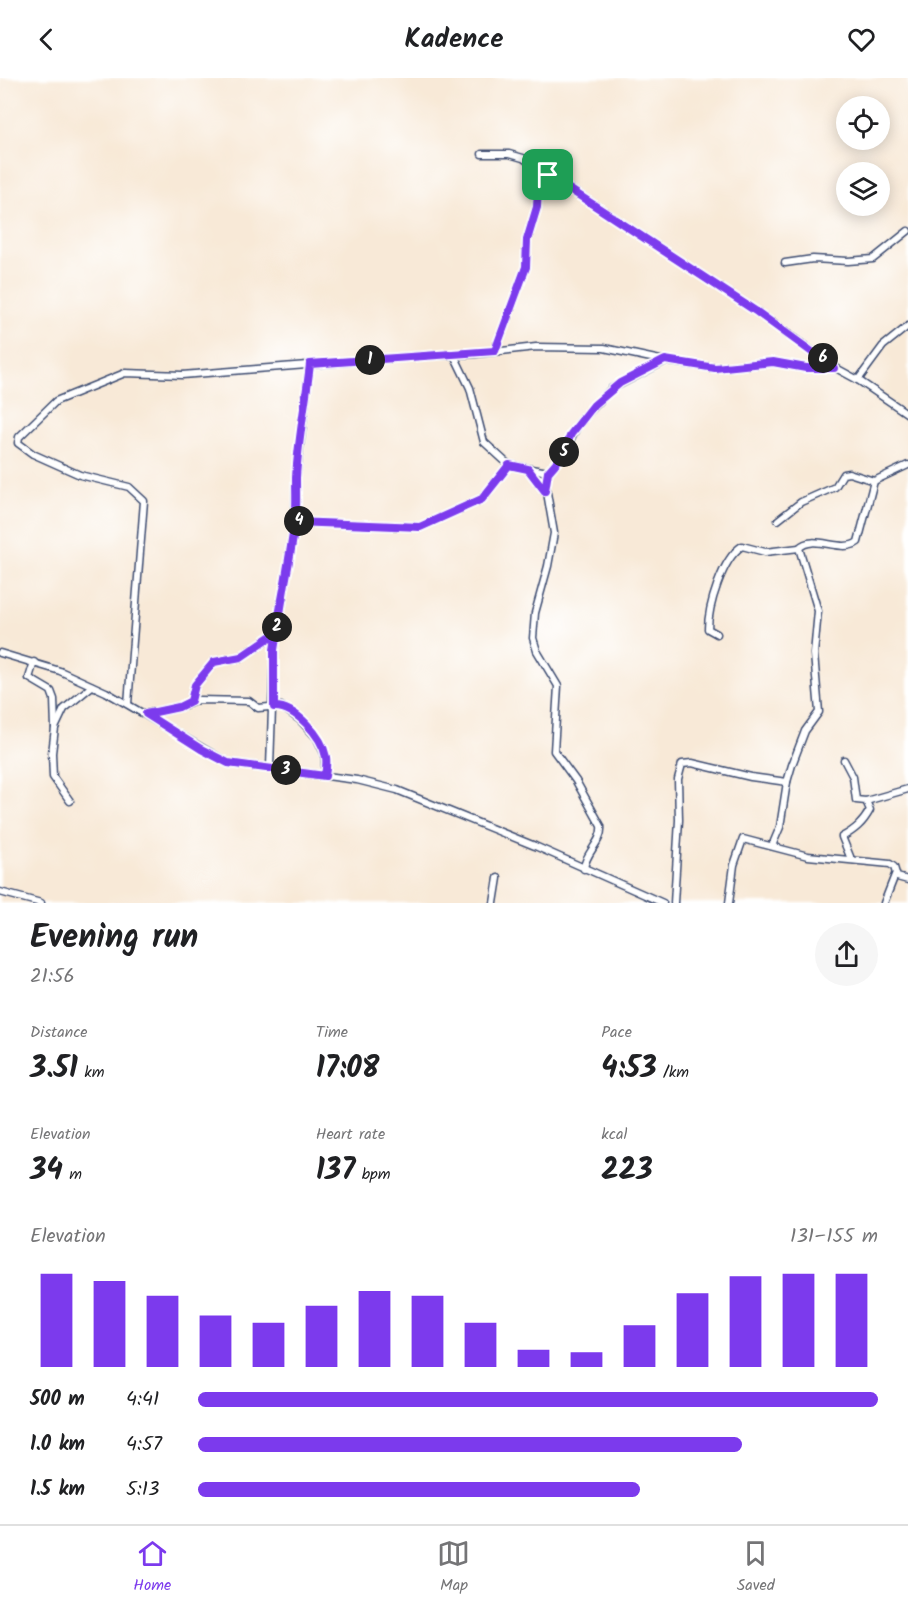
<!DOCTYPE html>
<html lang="en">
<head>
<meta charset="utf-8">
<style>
	body { margin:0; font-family:Kalam,sans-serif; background:#f6f6f6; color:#202124; height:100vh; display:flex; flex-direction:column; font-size:22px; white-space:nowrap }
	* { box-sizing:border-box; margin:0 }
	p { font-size:20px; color:#757577 }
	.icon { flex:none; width:33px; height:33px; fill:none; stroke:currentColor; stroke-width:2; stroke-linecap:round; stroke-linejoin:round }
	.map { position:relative; height:825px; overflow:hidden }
	.details { display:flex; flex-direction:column; background:#fff; flex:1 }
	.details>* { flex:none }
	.controls { position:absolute; left:836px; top:18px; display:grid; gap:12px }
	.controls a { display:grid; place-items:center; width:54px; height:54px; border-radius:50%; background:#fff; box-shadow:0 3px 15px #0003; font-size:30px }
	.pin { position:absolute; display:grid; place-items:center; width:51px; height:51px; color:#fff; margin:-26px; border-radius:12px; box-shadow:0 3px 9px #0006 }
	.km { position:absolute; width:30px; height:30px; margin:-15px; border-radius:50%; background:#222; color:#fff; font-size:16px; line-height:30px; text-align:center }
	.round { display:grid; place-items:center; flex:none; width:63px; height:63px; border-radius:32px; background:#f6f6f6 }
	.head { display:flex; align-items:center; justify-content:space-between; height:102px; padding:0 30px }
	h1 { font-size:33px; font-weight:700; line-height:45px }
	.stats { display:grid; grid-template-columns:repeat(3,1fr); gap:9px; height:102px; padding:6px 30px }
	.stats div { display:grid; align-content:center }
	.stats b { font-size:30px; font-weight:700 }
	.stats small { font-size:16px; font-weight:400 }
	.stats p { font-size:16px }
	.chart { height:168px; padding:12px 30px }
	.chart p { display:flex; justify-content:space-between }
	.chart svg { width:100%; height:108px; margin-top:6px; stroke:#7c3aed; stroke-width:6 }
	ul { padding:0 30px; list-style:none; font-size:20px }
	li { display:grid; grid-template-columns:96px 72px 1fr; align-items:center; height:45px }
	li i { height:15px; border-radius:8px; background:#7c3aed }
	header { display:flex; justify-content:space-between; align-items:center; height:78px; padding:0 30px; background:#fff; font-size:27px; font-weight:700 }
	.tab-bar { display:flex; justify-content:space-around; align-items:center; height:84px; border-top:2px solid #e0e0e0; background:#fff; font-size:16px; color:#757577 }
	.tab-bar a { display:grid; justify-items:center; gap:3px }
	.tab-bar .selected { color:#7c3aed }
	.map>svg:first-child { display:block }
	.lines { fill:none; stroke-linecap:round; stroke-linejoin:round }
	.minor-casing { stroke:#3c4b70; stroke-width:9 }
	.minor { stroke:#fff; stroke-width:6 }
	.route-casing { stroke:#fff; stroke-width:12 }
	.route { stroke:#7c3aed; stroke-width:8 }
</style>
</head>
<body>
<header><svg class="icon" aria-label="back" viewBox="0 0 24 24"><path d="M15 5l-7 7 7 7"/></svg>Kadence<svg class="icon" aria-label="heart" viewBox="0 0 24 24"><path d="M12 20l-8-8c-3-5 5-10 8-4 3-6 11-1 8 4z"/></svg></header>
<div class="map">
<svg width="908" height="825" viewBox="0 0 908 825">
	<rect width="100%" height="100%" fill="#fff"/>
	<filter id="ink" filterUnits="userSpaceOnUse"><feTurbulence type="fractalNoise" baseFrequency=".0167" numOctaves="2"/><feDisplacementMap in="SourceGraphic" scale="12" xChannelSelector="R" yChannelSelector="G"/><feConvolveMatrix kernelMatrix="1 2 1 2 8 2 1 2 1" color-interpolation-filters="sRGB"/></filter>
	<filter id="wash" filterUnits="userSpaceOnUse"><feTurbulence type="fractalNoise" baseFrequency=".008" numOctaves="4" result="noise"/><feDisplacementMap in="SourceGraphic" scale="24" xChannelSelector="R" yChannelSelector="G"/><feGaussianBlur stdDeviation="1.35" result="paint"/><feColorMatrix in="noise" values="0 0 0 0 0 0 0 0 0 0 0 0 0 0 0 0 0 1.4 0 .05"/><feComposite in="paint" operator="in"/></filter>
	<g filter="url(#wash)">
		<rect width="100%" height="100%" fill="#f8e9d7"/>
	</g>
	<g filter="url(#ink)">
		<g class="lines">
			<defs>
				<g id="minor">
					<path d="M482,76H509L523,80L757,234L834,289"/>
					<path d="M785,185L813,181L848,183L873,181L908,153"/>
					<path d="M495,273L526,189L527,162L537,129L539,91"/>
					<path d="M454,277L470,310L484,364L509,387"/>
					<path d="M858,302L883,268L908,248"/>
					<path d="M528,391L545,413"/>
					<path d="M778,442L801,424L835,409L843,396L849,395L874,403L908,387"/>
					<path d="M295,444L420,449L482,421L509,387L548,394"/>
					<path d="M717,556L708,551C708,529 722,481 742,468L765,474L799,470"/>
					<path d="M0,575L60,593L106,614L228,685L357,702L397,712L535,768L663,825"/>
					<path d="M34,584L29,600L51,613L54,621L55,650"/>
					<path d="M191,623L195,607L214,584L241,579L276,555"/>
					<path d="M128,626L144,423L129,409L80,397L33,376L18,365L19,359L56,323L125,295L182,297L421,278L475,276L536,269L604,270L665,283"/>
					<path d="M146,636L179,629L198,622L249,623L258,630L281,628L300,642L317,660L325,677V698"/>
					<path d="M844,682L853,699L856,722L866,723L908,711"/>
					<path d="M270,689L274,572L295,444L296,400L310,286"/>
					<path d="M70,723L53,699L52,675L55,650L64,631L92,608"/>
					<path d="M772,768L780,749L787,704L792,687L805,653L819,634L814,576L818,533L799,470C813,455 842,476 858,464L874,403"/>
					<path d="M851,781L842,759C855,752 863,745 870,732L866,723"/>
					<path d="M584,791C585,774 603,764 601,748L576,703L554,673L558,608L537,573L533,560L535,535L548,488L554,455L545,403L548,394L562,378L579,345L611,311L665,283L715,290L773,284L806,290L834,289L858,302L908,336"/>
					<path d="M0,814L41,825"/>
					<path d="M494,825L498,800"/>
					<path d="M674,825L679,742L678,701L682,686L692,685L751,699L787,704"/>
					<path d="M729,825L734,787L743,761L808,778L890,786L894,789L897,799L908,802"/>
					<path d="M884,825L895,797"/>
				</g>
			</defs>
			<use href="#minor" class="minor-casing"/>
			<use href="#minor" class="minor"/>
		</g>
	</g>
	<g class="lines" filter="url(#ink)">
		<defs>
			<path id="route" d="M548,97L539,91L537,129L527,162L526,189L495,273L310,286C306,323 298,362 296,400C296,416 297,430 295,446C290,482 282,519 276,555L241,579L214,584L195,607L191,623L179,629L146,636L201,671L228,685L325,698C326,692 327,685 326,679C322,658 295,628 274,629V572L295,444L420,449L482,421L509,387L528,391L545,413L548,394L562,378L571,356L594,327L620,305L665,282L715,290L773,284L806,290H834L757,234L548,97"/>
		</defs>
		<use href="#route" class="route-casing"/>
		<use href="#route" class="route"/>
	</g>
</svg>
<div class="controls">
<a><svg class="icon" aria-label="locate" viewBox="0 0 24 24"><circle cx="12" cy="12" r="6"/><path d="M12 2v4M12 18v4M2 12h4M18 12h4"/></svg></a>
<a><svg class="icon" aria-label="layers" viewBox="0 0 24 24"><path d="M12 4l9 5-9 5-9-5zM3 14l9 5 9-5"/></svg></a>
</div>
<div class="pin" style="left:548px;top:97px;background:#1e9e55"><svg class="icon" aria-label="arrive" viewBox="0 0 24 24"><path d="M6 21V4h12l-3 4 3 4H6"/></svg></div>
<b class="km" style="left:370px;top:282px">1</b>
<b class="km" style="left:277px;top:549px">2</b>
<b class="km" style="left:286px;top:692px">3</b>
<b class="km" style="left:299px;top:443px">4</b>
<b class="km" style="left:564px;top:374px">5</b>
<b class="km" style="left:823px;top:280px">6</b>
</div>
<section class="details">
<div class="head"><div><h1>Evening run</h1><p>21:56</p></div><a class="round"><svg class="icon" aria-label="share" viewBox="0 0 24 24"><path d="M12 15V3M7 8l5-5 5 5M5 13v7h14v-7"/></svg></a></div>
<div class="stats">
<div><p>Distance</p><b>3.51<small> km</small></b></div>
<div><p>Time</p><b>17:08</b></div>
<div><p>Pace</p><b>4:53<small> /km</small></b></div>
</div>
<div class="stats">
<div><p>Elevation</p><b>34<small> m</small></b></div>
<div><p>Heart rate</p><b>137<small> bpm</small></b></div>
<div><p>kcal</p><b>223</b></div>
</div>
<div class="chart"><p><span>Elevation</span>131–155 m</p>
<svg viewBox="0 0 160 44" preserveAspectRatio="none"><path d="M5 44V6M15 44V9M25 44V15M35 44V23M45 44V26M55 44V19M65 44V13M75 44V15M85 44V26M95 44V37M105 44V38M115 44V27M125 44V14M135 44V7M145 44V6M155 44V6"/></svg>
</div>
<ul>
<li><b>500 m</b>4:41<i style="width:100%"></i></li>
<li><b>1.0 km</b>4:57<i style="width:80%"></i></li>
<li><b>1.5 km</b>5:13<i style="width:65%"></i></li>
</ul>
</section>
<nav class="tab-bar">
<a class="selected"><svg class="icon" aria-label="home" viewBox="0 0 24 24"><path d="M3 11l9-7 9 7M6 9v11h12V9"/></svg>Home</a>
<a><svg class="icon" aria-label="map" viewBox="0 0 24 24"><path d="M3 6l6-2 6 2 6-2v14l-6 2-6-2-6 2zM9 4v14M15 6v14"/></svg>Map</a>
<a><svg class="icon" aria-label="saved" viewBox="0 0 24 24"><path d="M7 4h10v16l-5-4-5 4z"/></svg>Saved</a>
</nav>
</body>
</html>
